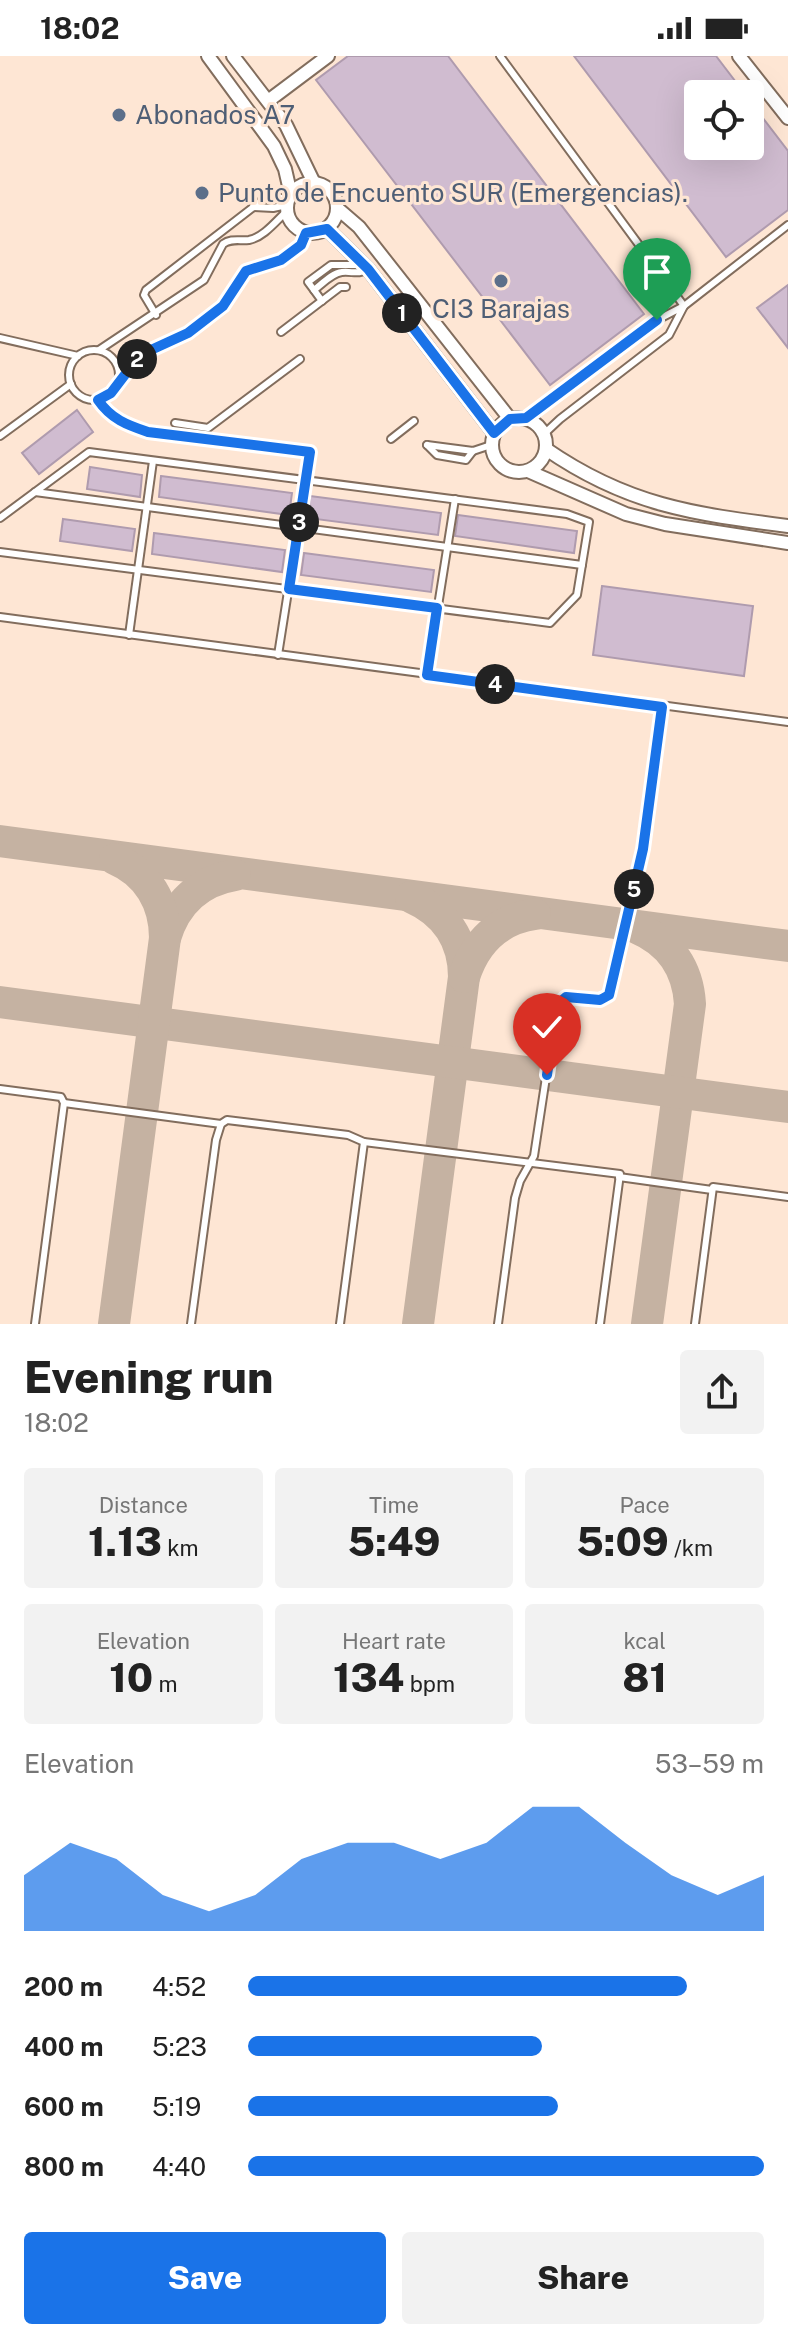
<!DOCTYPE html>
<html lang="en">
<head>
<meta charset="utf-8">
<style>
	body { margin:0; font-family:"Public Sans",sans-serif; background:#f2f2f2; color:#222; height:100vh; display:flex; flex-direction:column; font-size:30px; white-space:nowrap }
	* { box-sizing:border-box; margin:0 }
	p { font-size:26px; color:#767676 }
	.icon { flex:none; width:44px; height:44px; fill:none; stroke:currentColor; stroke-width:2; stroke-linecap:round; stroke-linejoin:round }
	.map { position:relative; height:1268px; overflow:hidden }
	.side { display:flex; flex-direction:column; background:#fff; flex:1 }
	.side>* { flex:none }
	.fabs { position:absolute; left:684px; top:24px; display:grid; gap:16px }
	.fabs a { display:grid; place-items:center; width:80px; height:80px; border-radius:8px; background:#fff; box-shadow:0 8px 32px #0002; font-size:40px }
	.pin { position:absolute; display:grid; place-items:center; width:68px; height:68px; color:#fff; margin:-82px -34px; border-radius:50% 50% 50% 0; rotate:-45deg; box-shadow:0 0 8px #0007 }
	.pin .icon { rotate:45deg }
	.km { position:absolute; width:40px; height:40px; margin:-20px; border-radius:50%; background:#222; color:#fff; font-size:22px; line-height:40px; text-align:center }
	.round { display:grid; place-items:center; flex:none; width:84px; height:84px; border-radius:8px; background:#f2f2f2 }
	.summary { display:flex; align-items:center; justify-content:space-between; height:136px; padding:0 24px }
	h1 { font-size:44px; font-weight:800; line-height:60px }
	.figures { display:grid; grid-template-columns:repeat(3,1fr); gap:12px; height:136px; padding:8px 24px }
	.figures div { display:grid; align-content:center; border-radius:8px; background:#f2f2f2; text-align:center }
	.figures b { font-size:40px; font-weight:800 }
	.figures small { font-size:22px; font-weight:400 }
	.figures p { font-size:22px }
	.chart { height:224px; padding:16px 24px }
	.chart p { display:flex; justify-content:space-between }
	.chart svg { width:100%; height:144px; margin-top:8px; fill:#1a73e8; opacity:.7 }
	.button { display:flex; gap:16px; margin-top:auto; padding:16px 24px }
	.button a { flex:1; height:92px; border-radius:8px; background:#1a73e8; color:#fff; font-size:32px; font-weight:800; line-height:92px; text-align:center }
	.button a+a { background:#f2f2f2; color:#222 }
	ul { padding:0 24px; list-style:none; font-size:26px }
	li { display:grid; grid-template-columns:128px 96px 1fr; align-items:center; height:60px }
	li i { height:20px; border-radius:10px; background:#1a73e8 }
	.status { display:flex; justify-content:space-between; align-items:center; height:56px; padding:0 40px; background:#fff; direction:ltr }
	.status svg { height:22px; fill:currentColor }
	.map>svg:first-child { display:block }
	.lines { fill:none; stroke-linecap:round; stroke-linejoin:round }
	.taxiway { stroke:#c5b2a2; stroke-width:32 }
	.building { fill:#d0bcd0; stroke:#af9bae; stroke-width:2 }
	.lane-casing { stroke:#826d5d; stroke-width:10 }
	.street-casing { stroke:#826d5d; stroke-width:16 }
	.lane { stroke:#fff; stroke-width:6 }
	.street { stroke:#fff; stroke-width:12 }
	.route-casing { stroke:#fff; stroke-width:16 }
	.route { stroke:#1a73e8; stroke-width:10 }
	.service-dot { fill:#5c6f8a; stroke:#fee6d4; stroke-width:3 }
	.labels { text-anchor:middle; stroke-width:6; stroke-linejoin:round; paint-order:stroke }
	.service-label { font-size:26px; fill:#4e5e75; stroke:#fee6d4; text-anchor:start }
</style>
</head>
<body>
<div class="status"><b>18:02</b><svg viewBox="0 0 49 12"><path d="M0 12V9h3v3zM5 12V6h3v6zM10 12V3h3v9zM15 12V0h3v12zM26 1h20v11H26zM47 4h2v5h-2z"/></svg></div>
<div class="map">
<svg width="788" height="1268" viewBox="0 0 788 1268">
	<rect width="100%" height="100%" fill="#fee6d4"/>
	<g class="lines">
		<g class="taxiway">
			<path d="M0,785L788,890"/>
			<path d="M411,841C445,856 464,884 464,921L418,1268"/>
			<path d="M637,872C670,886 688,913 690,948L647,1268"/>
			<path d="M165,882C175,848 199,825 235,819"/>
			<path d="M464,921C475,886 499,863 535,858"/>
			<path d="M0,946L788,1051"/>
			<path d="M114,1268L165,882C165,847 148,817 115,803"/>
		</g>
	</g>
	<g class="building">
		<path d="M348,0H448L644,258L550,329L316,24Z"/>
		<path d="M574,0H716L745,38H698V90H750V45L788,95V154L726,201Z"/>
		<path d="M788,229V292L757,252Z"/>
		<path d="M77,354L93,376L39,418L22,397Z"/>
		<path d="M90,411L142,419L140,441L87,433Z"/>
		<path d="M161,420L292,437L289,459L159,441Z"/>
		<path d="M310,440L441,457L438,479L308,462Z"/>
		<path d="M458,459L577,475L574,497L455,480Z"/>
		<path d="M63,463L135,473L132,495L60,485Z"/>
		<path d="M154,477L285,494L282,516L152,498Z"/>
		<path d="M304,497L434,514L431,536L301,519Z"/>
		<path d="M602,530L753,550L744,620L593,599Z"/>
	</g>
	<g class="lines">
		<defs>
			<g id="lane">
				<path d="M500,0L684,250L788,169"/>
				<path d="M253,151L273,152L287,149"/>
				<path d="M314,234L308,226L331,209H361"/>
				<path d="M322,245L314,234C322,228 332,217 342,216C353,215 358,219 368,213"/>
				<path d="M156,259L144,239L146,234L265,142L274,138L288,146"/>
				<path d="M281,276L340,231H346"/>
				<path d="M0,282L78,300"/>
				<path d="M99,294L204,224L223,188C231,182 239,185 249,184C264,181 276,165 287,155"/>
				<circle cx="94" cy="319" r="25"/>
				<path d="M119,325L140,299L188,277L223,250L246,215L281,204L301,189L306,177"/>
				<path d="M98,344C111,363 127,369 148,376L310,396L278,599"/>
				<path d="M526,362L657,264L684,250L669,279L560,363L544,378"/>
				<path d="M175,367L208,372L300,303"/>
				<path d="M0,380L71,328"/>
				<path d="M391,383L414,365"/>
				<path d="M427,389L473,395L491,389"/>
				<path d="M427,389L437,399L466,404L473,395"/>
				<path d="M35,436L582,509"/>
				<path d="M0,462L89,396L567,458L589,466L577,539L550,567L0,496"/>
				<path d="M0,561L788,666"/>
				<path d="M129,579L153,405"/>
				<path d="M427,619L455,443"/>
				<path d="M0,1033L61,1041L64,1047L35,1268"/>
				<path d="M64,1047L221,1068"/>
				<path d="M364,1086L620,1118L600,1268"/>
				<path d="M619,1121L712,1134"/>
				<path d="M191,1268L216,1084L221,1068L227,1064L348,1079L364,1086L340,1268"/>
				<path d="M498,1268L515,1142L520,1125L534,1100L557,949L566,941L600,944L609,939L643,793L662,651"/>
				<path d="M695,1268L713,1131L788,1141"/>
			</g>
			<g id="street">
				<path d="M208,0L274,90L285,113L291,139"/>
				<path d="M233,0L286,69L314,127"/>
				<path d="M739,0L788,62"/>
				<path d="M268,45L328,0"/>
				<circle cx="312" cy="152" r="25"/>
				<path d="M337,152L359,171L510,363"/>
				<path d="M327,173L368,213L494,377"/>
				<circle cx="519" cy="389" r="27"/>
				<path d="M546,393C627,449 693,458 788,470"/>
				<path d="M528,415L626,458L665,468L788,487"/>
			</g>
		</defs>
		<use href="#lane" class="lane-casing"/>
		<use href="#street" class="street-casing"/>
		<use href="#lane" class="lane"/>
		<use href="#street" class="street"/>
	</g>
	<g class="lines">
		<defs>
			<path id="route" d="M547,1019L557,949L566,941L600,944L609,939L643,793L662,651L427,619L437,552L289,533L310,396L148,376C127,369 111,363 98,344L111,337L140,299L188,277L223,250L246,215L281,204L301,189L306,177L327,173L368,213L494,377L510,363L526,362L657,264"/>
		</defs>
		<use href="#route" class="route-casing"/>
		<use href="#route" class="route"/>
	</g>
	<g class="service-dot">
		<circle cx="119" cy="59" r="8"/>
		<circle cx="202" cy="137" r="8"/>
		<circle cx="501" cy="225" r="8"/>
	</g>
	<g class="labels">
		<g class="service-label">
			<text x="135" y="68">Abonados A7</text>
			<text x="218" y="146">Punto de Encuento SUR (Emergencias).</text>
			<text x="501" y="262" text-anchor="middle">CI3 Barajas</text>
		</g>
	</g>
</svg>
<div class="fabs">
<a><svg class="icon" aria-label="locate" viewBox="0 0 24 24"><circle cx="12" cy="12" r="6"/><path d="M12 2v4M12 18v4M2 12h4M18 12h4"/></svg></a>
</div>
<div class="pin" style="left:657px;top:264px;background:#1e9e55"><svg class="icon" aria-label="arrive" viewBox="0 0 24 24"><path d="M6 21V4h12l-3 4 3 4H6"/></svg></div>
<div class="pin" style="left:547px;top:1019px;background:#d93025"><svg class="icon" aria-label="check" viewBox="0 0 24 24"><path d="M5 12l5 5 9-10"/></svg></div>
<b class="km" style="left:402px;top:257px">1</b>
<b class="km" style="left:137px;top:303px">2</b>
<b class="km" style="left:299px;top:466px">3</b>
<b class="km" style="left:495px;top:628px">4</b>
<b class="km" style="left:634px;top:833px">5</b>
</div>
<section class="side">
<div class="summary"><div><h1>Evening run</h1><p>18:02</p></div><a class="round"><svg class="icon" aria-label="share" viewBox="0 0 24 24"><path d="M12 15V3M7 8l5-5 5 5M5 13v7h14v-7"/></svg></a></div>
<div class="figures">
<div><p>Distance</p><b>1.13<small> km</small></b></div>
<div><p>Time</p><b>5:49</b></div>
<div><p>Pace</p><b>5:09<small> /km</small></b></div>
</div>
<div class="figures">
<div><p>Elevation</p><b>10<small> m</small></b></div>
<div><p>Heart rate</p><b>134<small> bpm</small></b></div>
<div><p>kcal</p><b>81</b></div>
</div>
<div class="chart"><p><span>Elevation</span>53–59 m</p>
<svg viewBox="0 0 160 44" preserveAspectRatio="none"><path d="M0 44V27L10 17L20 22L30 33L40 38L50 33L60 22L70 17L80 17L90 22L100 17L110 6L120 6L130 17L140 27L150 33L160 27V44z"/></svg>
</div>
<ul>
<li><b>200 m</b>4:52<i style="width:85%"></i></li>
<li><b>400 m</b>5:23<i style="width:57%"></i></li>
<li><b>600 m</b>5:19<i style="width:60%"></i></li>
<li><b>800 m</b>4:40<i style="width:100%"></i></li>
</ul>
<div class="button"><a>Save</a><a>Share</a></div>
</section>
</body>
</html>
